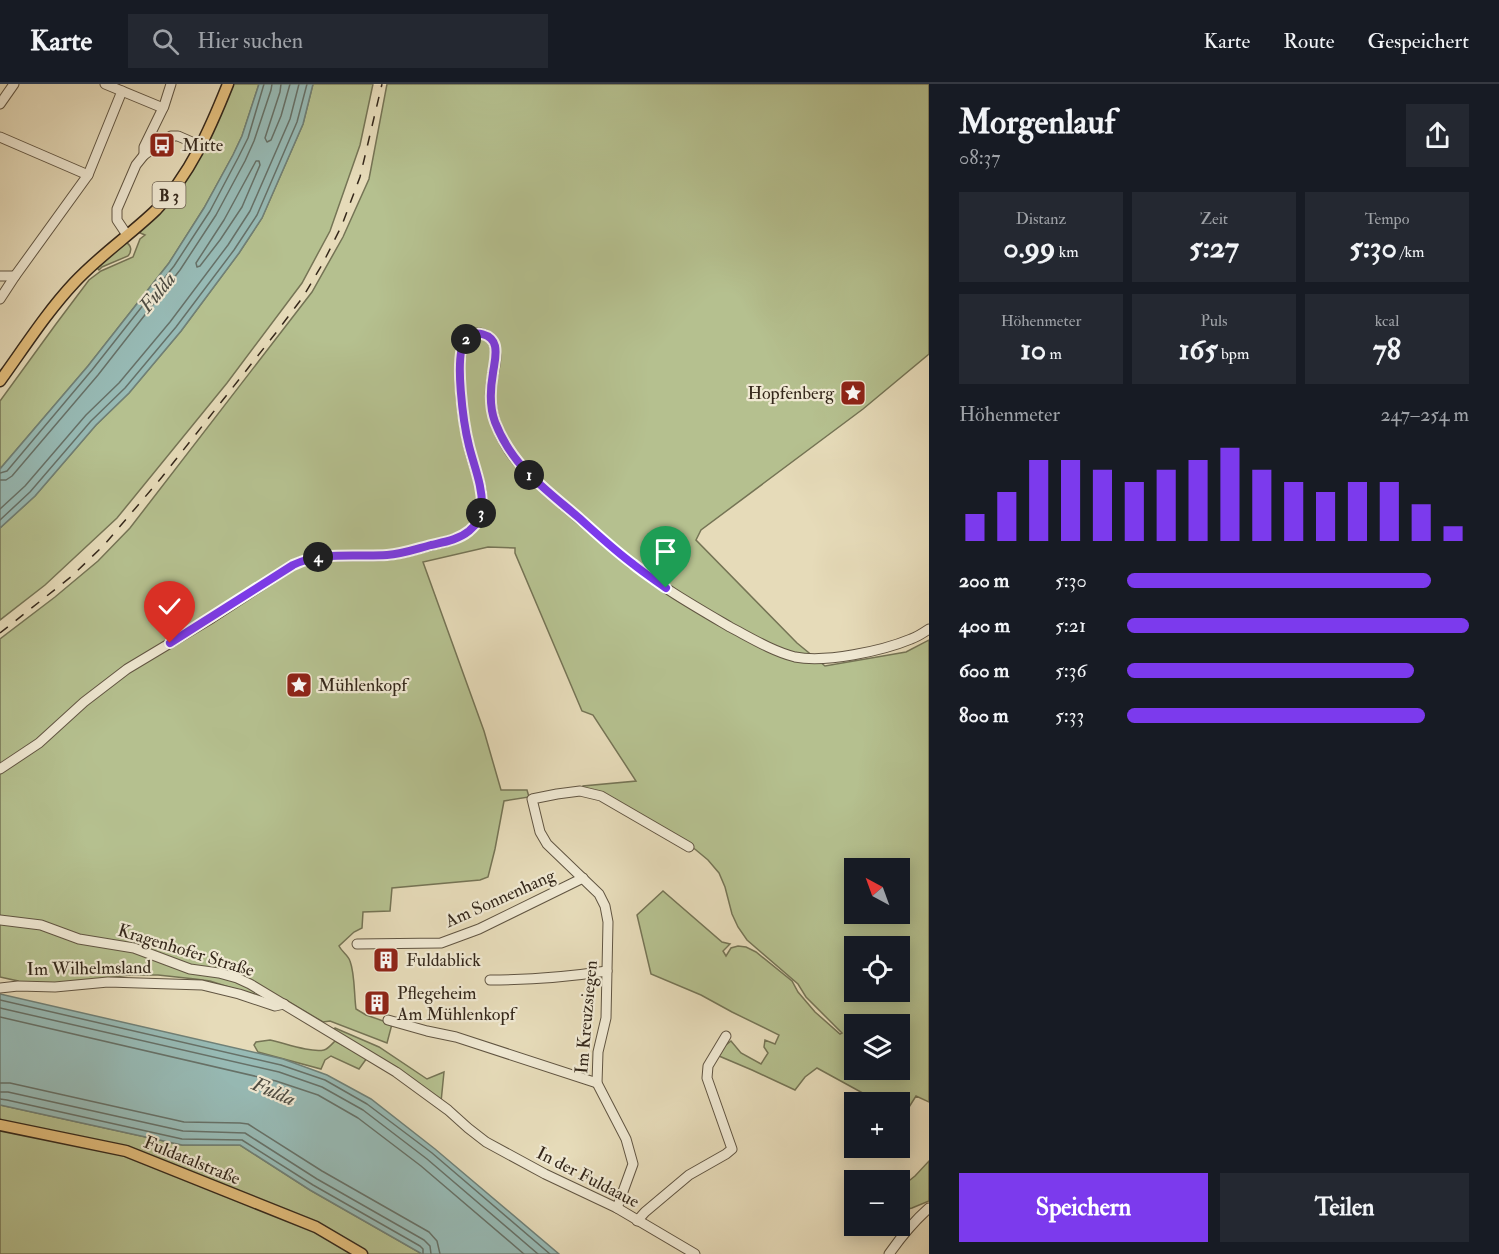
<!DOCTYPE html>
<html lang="de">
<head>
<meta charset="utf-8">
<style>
	body { margin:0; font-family:"IM FELL Double Pica",serif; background:#242831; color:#f1f3f6; height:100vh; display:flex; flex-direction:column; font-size:22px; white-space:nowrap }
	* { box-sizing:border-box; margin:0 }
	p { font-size:20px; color:#9ea1a6 }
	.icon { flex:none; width:33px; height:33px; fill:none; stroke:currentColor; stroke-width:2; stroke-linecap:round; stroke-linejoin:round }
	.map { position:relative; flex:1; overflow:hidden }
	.details { display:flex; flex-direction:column; background:#171b24; width:570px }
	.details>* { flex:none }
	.needle { width:39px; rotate:319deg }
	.controls { position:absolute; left:844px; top:774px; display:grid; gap:12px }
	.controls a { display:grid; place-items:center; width:66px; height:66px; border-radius:0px; background:#171b24; box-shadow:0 3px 15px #0003; font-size:30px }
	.pin { position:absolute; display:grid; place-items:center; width:51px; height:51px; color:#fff; margin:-62px -26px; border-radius:50% 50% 50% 0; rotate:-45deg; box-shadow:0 0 6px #0007 }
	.pin .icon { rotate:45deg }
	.km { position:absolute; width:30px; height:30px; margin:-15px; border-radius:50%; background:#222; color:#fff; font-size:16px; line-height:30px; text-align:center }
	.round { display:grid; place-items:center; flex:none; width:63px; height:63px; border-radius:0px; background:#242831 }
	.overview { display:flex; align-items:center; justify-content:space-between; height:102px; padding:0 30px }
	h1 { font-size:33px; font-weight:700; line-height:45px }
	.stats { display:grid; grid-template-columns:repeat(3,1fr); gap:9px; height:102px; padding:6px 30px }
	.stats div { display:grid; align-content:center; border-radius:0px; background:#242831; text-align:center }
	.stats b { font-size:30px; font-weight:700 }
	.stats small { font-size:16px; font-weight:400 }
	.stats p { font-size:16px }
	.chart { height:168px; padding:12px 30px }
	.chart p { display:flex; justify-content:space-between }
	.chart svg { width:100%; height:108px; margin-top:6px; stroke:#7c3aed; stroke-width:6 }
	.button { display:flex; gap:12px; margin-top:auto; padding:12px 30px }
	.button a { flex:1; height:69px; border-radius:0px; background:#7c3aed; color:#fff; font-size:24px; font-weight:700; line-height:69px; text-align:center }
	.button a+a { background:#242831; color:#f1f3f6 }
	ul { padding:0 30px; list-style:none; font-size:20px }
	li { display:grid; grid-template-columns:96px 72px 1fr; align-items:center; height:45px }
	li i { height:15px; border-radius:8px; background:#7c3aed }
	header { display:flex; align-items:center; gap:36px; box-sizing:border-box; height:84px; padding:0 30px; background:#171b24; border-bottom:2px solid #363941 }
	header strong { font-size:28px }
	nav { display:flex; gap:33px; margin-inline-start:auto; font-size:21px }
	.search { width:420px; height:54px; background:#242831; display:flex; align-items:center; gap:15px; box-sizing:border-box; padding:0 21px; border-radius:0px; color:#9ea1a6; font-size:22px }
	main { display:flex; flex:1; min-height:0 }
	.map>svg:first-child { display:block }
	.green { fill:#b5c08f; stroke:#757455; stroke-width:1.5; fill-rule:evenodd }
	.water { fill:#97bab5; stroke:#708077; stroke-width:1.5 }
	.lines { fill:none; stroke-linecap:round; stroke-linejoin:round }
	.shore { stroke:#667168; stroke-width:1.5 }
	.minor-casing { stroke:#615542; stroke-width:11 }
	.major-casing { stroke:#35281b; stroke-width:13 }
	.minor { stroke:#efe8d2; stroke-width:9 }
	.major { stroke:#e3be7c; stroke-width:10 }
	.rail { stroke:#35281b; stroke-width:1.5; stroke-dasharray:10 10; stroke-linecap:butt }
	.route-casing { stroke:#fff; stroke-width:12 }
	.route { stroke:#7c3aed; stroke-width:8 }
	.labels { text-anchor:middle; stroke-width:4.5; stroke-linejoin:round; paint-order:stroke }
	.shield { fill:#efe8d2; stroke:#6d6252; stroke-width:1.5 }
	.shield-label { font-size:16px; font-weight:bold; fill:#35281b }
	.poi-label { font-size:18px; fill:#35281b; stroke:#efe8d2; text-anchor:start }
	.street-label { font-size:18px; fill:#35281b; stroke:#efe8d2 }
	.water-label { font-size:20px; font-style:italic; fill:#4e4c42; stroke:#efe8d2 }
</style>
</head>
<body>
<header>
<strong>Karte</strong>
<div class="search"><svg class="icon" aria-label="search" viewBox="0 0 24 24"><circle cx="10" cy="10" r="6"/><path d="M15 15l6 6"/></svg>Hier suchen</div>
<nav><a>Karte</a><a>Route</a><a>Gespeichert</a></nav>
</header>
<main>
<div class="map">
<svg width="929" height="1170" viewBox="0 0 929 1170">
	<rect width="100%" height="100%" fill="#e6dbb9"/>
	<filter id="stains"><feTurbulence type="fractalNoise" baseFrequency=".00333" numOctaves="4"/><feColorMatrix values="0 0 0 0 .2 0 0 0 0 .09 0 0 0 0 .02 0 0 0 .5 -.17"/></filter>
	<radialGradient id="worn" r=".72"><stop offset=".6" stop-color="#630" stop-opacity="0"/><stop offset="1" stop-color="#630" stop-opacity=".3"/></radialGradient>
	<g class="green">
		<path d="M232,0H259L242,52L233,71L204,124L169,179L88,282L0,385V317L56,240L89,196L101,187L133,173L140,155L145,151L138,148L159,128Z"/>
		<path d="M313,0H373L360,61L330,147L302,199L227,299L117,434L45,501L0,536V444L35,412L96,341L129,309L181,247L239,169L262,134L303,40Z"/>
		<path d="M387,0H929V270L863,325L701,446L696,456L797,559L825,582L906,568L929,556V1018L916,1012L904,1031L906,1034L900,1031V1018H879L817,984L805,993L795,1006L752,986L719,972L722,964L731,957L741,969L761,980L768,969L764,963L765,956L775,960L779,951L732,928L701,911L651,890L637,831L663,807L722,858L730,860L723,867L726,872L731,864L738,862L746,863L756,868L792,897L798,908L815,928L840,950L842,949L806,913L798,900L747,856L738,843L732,830L725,803L719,789L708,776L696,766L679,753L583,705V702L636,697L593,631L582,627L515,469V464L488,463L423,478L484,647L501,706H527L529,713L504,717L495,765L488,793L480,796L392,804L390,827L363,828L362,844L354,848L339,862C342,868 348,871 350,877C355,890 354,911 356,925L366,931L392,940L387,959L330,937L323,938L286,916L263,914L210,897L195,895L158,891H130L54,901L19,900L18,897L0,893V555L55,513L98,477L130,444L312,208L343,153L369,95ZM855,784H900V830H855ZM855,862H900V908H855ZM855,940H900V986H855Z"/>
		<path d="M125,158C132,161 132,167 128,172L102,183L99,186L96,183Z"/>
		<path d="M335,944L379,963L427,995L444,988L441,1018L331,946Z"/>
		<path d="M270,956C284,959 311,969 324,966C328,965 332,960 335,957L367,974L359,985L331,972L325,976L321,985L258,968L254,961L256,958Z"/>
		<path d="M0,1021L182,1061H240L310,1106L422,1170H0Z"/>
		<path d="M929,1077V1117L912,1124L900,1127V1104L915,1092Z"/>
	</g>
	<g class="water">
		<path d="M259,0H313L303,40L262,134L239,169L181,247L129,309L96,341L35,412L0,444V385L88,282L169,179L204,124L233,71L242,52Z"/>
		<path d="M0,910L283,975L327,991L371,1015L435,1065L559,1170H422L310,1106L240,1061H182L0,1021Z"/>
	</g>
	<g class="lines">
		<g class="shore">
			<path d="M281,0L280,8L265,54L267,58L271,56L281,32L290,0"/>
			<path d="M256,77H259L260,81L242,123L220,156L200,182L197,183L196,179L224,136Z"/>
			<path d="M0,389L7,387L92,286L174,182L210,127L238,74L248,54L264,0"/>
			<path d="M0,396H6L12,392L98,291L180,186L216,131L245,77L254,57L271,6L272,0"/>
			<path d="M0,425L25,402L86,331L119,299L170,238L228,161L250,127L290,35L299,0"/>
			<path d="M0,436L30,408L91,337L125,304L176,243L234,166L257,131L297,38L307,0"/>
			<path d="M0,916L281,981L325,996L367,1020L432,1069L550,1170"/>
			<path d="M0,924L279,988L322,1003L363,1026L427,1075L538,1170"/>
			<path d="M0,933L276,997L318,1011L358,1034L421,1082L524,1170"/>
			<path d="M0,999H10L184,1038L240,1039L248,1040L322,1087L429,1148L437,1157L440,1170"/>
			<path d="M0,1008H8L183,1047L245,1049L317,1095L424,1156L430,1162L431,1170"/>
			<path d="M0,1015L7,1016L182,1055L242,1056L313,1101L420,1162L423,1165V1170"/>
		</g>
		<defs>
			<g id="minor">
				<path d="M105,0L163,24"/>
				<path d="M0,20L14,0"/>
				<path d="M0,53L88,91"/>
				<path d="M144,71V63L164,22L171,0"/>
				<path d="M127,151L117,136V125L136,81L144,71L171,52H178L201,62"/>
				<path d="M0,192H15"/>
				<path d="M0,215L15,192L88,91L122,7"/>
				<path d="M0,685L39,659L84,618L127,585L212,534L293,481C323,467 356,474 389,471C403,470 416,465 429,462C440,459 453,457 463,451C470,447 477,440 480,432C483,426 482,419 482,412C480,394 471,376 468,358C464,340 447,248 478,249C484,249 492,254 494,260C499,272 493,289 491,300C487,330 503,363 523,384C539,402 559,417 576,432C595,448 612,464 631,479C661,503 696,523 730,543C751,554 772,567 795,573C826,579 882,567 911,555C917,553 923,549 929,545"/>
				<path d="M0,836L41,841L79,855L134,864L190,885L219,889L237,894L250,900L396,988L448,1026L468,1044L486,1058L545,1090L617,1124L695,1170"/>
				<path d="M357,860L441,859L479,845L583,794"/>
				<path d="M490,896C529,896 567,893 607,887"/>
				<path d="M0,904L18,902L55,903L108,898L202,901L239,910L275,922L284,920"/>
				<path d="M388,936L427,947L456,953L597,999"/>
				<path d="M617,1124L633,1080L626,1055L597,999L598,968L606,934L608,838L605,822L599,810L547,760L540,748L532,715L557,710L580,707L601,712L689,763"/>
				<path d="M637,1137L645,1128L689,1091L726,1070L732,1065L707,994L708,982L726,952"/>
				<path d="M889,1170C901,1153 913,1138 929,1124"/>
			</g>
			<g id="major">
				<path d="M0,297C24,264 46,229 74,199C99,172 130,151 156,126C190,91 210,45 228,0"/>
				<path d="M0,1041L126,1067L316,1143L362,1170"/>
			</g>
		</defs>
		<use href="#minor" class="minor-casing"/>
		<use href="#major" class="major-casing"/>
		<use href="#minor" class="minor"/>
		<use href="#major" class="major"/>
		<path class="rail" d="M0,549L72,492L105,460L162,393L275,250L303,213L323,179L342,141L360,93L382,0"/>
	</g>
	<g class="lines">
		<defs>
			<path id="route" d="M170,559L293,481C322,467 355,473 387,471C402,470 416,465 431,461C444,458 458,456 469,447C476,441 482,433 482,424C483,403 474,382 469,362C464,342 453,270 466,255C475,245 492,250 495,262C497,271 494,281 493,289C490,306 489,322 495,338C512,382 544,404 578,433C596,449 614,466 633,480C644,489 655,496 666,504"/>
		</defs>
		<use href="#route" class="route-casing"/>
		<use href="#route" class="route"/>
	</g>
	<defs>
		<symbol id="bus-square" viewBox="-11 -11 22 22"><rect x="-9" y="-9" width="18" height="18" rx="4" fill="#8f2418" stroke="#efe8d2"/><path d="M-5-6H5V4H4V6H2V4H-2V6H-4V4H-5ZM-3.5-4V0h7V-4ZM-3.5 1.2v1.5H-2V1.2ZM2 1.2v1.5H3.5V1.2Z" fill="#fff"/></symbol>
		<symbol id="sight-square" viewBox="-11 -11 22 22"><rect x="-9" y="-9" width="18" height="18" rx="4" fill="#8f2418" stroke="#efe8d2"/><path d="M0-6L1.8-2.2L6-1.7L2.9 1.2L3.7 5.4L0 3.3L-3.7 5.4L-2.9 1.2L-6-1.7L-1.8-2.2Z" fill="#fff"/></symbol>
		<symbol id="building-square" viewBox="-11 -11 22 22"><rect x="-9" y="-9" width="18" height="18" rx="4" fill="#8f2418" stroke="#efe8d2"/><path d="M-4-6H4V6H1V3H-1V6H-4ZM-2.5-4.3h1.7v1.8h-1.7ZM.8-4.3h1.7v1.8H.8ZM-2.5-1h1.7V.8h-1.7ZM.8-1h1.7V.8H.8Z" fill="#fff"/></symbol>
	</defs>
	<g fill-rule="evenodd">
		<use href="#bus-square" x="147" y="46" width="30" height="30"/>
		<use href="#sight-square" x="838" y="294" width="30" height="30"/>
		<use href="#sight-square" x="284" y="586" width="30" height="30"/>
		<use href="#building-square" x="371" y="861" width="30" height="30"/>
		<use href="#building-square" x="362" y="904" width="30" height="30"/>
	</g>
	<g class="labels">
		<rect class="shield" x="152.5" y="98" width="33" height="26" rx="4.5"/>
		<g class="shield-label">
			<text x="169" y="117">B 3</text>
		</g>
		<g class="poi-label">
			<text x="182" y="67">Mitte</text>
			<text x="834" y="315" text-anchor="end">Hopfenberg</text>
			<text x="318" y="607">Mühlenkopf</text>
			<text x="406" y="882">Fuldablick</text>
			<text x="397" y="915">Pflegeheim<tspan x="397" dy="21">Am Mühlenkopf</tspan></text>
		</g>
		<g class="street-label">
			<text transform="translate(500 814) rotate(-24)" y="6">Am Sonnenhang</text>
			<text transform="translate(186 866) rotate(17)" y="6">Kragenhofer Straße</text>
			<text transform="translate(89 884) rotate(-1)" y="6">Im Wilhelmsland</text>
			<text transform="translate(586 933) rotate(-85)" y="6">Im Kreuzsiegen</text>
			<text transform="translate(192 1076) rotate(22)" y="6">Fuldatalstraße</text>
			<text transform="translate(588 1093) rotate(27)" y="6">In der Fuldaaue</text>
		</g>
		<g class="water-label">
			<text transform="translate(157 208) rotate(-51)" y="7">Fulda</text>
			<text transform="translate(274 1007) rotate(23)" y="7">Fulda</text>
		</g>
	</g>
	<rect width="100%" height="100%" filter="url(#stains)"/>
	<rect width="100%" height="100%" fill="url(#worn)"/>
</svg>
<div class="controls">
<a><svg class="needle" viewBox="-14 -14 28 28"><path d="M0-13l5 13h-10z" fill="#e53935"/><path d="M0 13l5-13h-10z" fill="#9ea1a6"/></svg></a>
<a><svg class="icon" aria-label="locate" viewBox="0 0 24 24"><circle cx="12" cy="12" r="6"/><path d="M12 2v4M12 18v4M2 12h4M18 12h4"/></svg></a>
<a><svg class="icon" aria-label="layers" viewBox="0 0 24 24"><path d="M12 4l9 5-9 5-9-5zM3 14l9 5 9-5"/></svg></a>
<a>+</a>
<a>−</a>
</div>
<div class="pin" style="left:666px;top:504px;background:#1e9e55"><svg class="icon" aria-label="arrive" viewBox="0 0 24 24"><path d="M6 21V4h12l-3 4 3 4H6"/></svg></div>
<div class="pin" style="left:170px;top:559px;background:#d93025"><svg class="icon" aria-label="check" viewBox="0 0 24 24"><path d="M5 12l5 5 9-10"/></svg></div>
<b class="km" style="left:529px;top:391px">1</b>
<b class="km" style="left:466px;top:255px">2</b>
<b class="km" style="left:481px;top:429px">3</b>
<b class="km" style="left:318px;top:473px">4</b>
</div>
<section class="details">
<div class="overview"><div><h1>Morgenlauf</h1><p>08:37</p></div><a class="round"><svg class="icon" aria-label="share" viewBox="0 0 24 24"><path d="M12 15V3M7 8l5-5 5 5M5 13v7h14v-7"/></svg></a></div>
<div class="stats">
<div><p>Distanz</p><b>0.99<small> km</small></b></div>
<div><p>Zeit</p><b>5:27</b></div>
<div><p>Tempo</p><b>5:30<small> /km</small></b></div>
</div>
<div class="stats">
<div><p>Höhenmeter</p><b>10<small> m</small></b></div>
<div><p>Puls</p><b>165<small> bpm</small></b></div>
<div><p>kcal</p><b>78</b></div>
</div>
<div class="chart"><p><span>Höhenmeter</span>247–254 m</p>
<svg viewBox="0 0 160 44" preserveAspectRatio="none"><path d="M5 44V33M15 44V24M25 44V11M35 44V11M45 44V15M55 44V20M65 44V15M75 44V11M85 44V6M95 44V15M105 44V20M115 44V24M125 44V20M135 44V20M145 44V29M155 44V38"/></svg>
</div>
<ul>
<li><b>200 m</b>5:30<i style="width:89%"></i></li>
<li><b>400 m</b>5:21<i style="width:100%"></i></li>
<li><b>600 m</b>5:36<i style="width:84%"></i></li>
<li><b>800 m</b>5:33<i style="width:87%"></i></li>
</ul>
<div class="button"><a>Speichern</a><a>Teilen</a></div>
</section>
</main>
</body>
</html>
